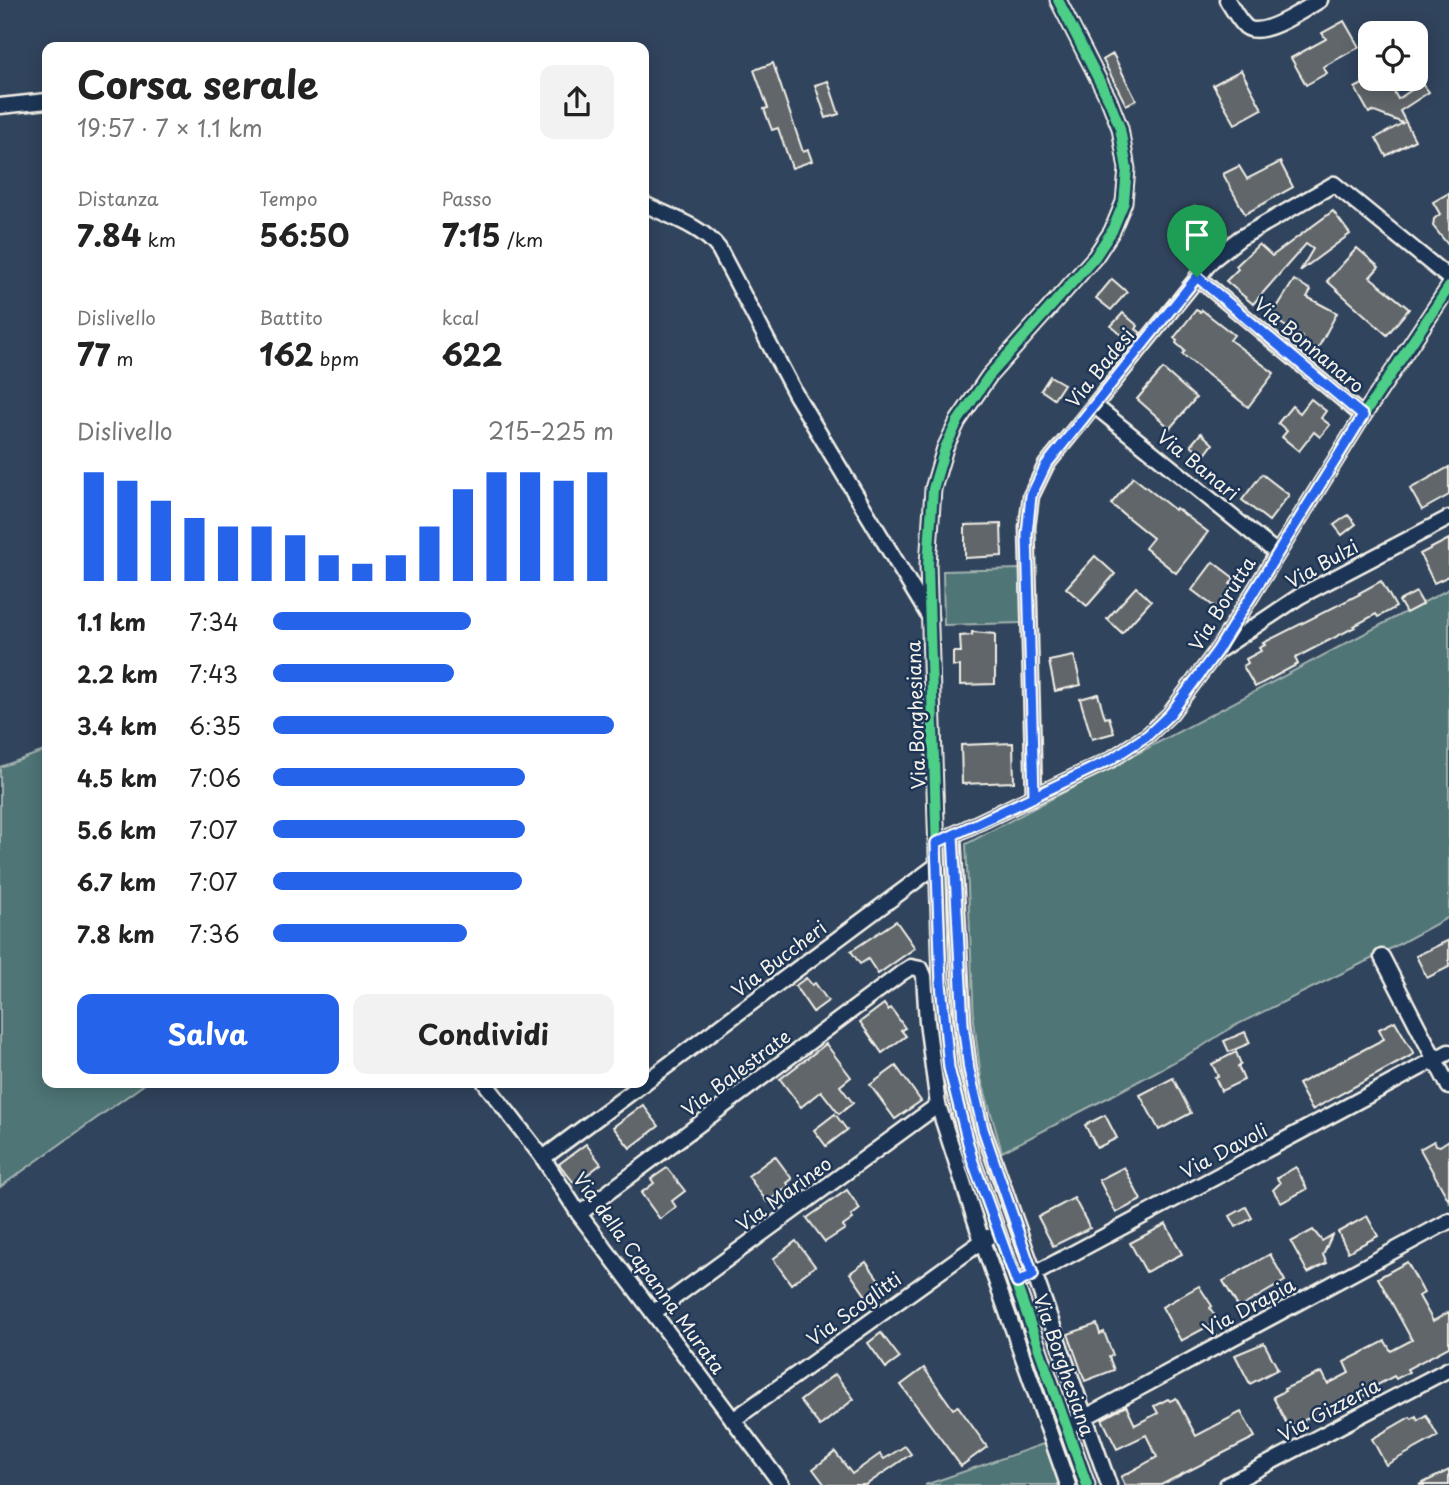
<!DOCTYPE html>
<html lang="it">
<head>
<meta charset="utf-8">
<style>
	body { margin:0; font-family:"Playpen Sans",sans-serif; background:#f2f2f2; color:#222; height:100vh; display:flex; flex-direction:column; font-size:26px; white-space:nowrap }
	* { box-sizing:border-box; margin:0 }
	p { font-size:23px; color:#767676 }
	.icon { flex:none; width:38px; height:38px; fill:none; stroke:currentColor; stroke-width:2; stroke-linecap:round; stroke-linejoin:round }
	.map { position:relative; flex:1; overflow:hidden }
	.panel { position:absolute; left:42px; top:42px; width:607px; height:1046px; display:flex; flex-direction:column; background:#fff; border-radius:14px; box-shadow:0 4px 18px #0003 }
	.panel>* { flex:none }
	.tools { position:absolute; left:1358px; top:21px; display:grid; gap:14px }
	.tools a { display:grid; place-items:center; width:70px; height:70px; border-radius:14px; background:#fff; box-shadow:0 4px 18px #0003; font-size:35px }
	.pin { position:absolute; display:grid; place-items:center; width:60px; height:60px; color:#fff; margin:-72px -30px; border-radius:50% 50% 50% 0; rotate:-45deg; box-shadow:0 0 7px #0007 }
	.pin .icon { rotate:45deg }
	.round { display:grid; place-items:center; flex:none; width:74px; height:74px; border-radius:14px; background:#f2f2f2 }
	.overview { display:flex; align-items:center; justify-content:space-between; height:119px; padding:0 35px }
	h1 { font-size:38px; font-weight:700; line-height:52px }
	.metrics { display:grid; grid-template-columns:repeat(3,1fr); gap:10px; height:119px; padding:7px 35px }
	.metrics div { display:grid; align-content:center }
	.metrics b { font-size:30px; font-weight:700 }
	.metrics small { font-size:19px; font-weight:400 }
	.metrics p { font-size:19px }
	.chart { height:196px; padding:14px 35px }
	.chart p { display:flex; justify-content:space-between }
	.chart svg { width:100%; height:126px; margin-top:7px; stroke:#2563eb; stroke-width:6 }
	.button { display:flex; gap:14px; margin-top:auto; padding:14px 35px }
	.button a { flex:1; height:80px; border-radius:14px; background:#2563eb; color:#fff; font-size:28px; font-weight:700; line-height:80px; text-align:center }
	.button a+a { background:#f2f2f2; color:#222 }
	ul { padding:0 35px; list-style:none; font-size:23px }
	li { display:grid; grid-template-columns:112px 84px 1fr; align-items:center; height:52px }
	li i { height:18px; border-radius:9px; background:#2563eb }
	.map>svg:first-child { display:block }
	.green { fill:#4f7476; stroke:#a2b2af; stroke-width:2 }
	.building { fill:#60666b; stroke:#f4f1e8; stroke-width:2 }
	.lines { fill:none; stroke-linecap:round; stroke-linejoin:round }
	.minor-casing { stroke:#f4f1e8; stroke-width:19 }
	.minor { stroke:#1d3557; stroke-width:14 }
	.cycleway-casing { stroke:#1d3557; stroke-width:15 }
	.cycleway { stroke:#4dcf88; stroke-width:10 }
	.route-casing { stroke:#fff; stroke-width:14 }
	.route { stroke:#2563eb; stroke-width:9 }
	.labels { text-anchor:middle; stroke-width:5; stroke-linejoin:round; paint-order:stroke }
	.street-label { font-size:19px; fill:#f4f1e8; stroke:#1d3557 }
</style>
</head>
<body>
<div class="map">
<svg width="1449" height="1485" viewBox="0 0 1449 1485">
	<rect width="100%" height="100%" fill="#31445d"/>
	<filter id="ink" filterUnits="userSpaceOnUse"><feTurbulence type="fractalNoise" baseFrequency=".0143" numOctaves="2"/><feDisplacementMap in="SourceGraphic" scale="14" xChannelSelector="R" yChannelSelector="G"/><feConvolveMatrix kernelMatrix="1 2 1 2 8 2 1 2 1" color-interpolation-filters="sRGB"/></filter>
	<g filter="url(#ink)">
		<g class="green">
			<path d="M1020,569L1022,623L944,625L943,571Z"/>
			<path d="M1449,589V917L1375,957L1232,1027L1198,1049L1113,1095L1002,1152L981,1078L974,1021L966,844Z"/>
			<path d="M47,750V1083H146L0,1187V767Z"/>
			<path d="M1046,1443L1061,1485H925Z"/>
		</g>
		<g class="building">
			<path d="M1344,21L1359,47L1323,67L1327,73L1306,85L1291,58L1326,39L1322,33Z"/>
			<path d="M1113,54L1136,100L1126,105L1103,60Z"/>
			<path d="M773,63L803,152L808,150L812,161L792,168L778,128L772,130L764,109L768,108L754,70Z"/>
			<path d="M1241,70L1262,109L1235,124L1213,85Z"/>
			<path d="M1372,79H1387L1398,99L1422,83L1429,92L1400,111L1415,140L1386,156L1376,138L1403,123L1372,111L1369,113L1355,88Z"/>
			<path d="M828,81L839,114L826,118L815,85Z"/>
			<path d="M1280,162L1293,187L1245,214L1223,174L1239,166L1247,179Z"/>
			<path d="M1449,193V246L1433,226L1434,219L1440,214L1433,202Z"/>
			<path d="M1195,206L1201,219L1212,214L1219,228L1206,235L1208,239L1194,245L1179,214Z"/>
			<path d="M1333,211L1350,234L1300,271L1313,249L1306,244L1253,304L1226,281L1238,269L1236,266L1259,244L1272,256Z"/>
			<path d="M1357,248L1379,267L1370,277L1409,309L1387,335L1327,281Z"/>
			<path d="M1112,279L1127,292L1111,310L1096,298Z"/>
			<path d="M1294,280L1311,290L1307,297L1337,313L1317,350L1300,341L1302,337L1271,317Z"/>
			<path d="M1196,310L1200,312L1202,310L1234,335L1230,340L1274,373L1248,407L1182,354L1185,351L1176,343L1177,341L1174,338Z"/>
			<path d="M1123,313L1138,326L1136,329L1141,333L1132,344L1111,326Z"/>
			<path d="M1163,369L1196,398L1170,428L1137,399Z"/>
			<path d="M1050,376L1064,384L1054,399L1041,390Z"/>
			<path d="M1311,399L1326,411L1321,418L1330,425L1320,437L1314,432L1299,451L1282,437L1287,431L1278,423L1292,406L1300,413Z"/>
			<path d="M1201,433L1213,444L1204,456L1191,445Z"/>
			<path d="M1449,467V495L1422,510L1410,489Z"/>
			<path d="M1262,474L1289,495L1269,521L1242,500Z"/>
			<path d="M1133,477L1175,510L1176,508L1208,532L1176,573L1145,548L1153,538L1111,504Z"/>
			<path d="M1348,515L1356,524L1342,535L1334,525Z"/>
			<path d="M1001,524L1002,556L965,558V525Z"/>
			<path d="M1449,539V576L1434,583L1420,554Z"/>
			<path d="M1095,556L1115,574L1087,606L1066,588Z"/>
			<path d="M1213,562L1234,578L1230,584L1233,586L1216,608L1192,590Z"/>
			<path d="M1381,581L1396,607L1378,617L1376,614L1354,626L1355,627L1295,658L1298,664L1255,687L1243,666L1248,663L1246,659L1261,651L1259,648L1265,645L1263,643L1360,594L1359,593Z"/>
			<path d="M1136,587L1151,601L1122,633L1107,619Z"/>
			<path d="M1416,592L1423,604L1406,613L1399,601Z"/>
			<path d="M972,632L995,634V684L960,685V666H953V652H961L960,636L972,635Z"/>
			<path d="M1074,656L1081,685L1055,691L1049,661Z"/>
			<path d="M1098,694L1105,718L1109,717L1114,733L1092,739L1080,699Z"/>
			<path d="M1013,743L1014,782L962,784L961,745Z"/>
			<path d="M896,921L915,948L878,974L868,959L860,964L851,951Z"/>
			<path d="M1449,940V967L1427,978L1416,956Z"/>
			<path d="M806,978L812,985L815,983L828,1001L813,1012L795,986Z"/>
			<path d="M884,1004L888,1010L891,1008L905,1028L901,1030L906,1036L882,1053L860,1022Z"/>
			<path d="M1395,1021L1414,1054L1312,1110L1298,1084L1384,1039L1379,1029Z"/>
			<path d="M1245,1032L1250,1043L1229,1052L1224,1041Z"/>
			<path d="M826,1044L851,1077L840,1086L853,1103L839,1114L821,1091L801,1107L780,1079Z"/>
			<path d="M1236,1052L1241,1064L1238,1066L1244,1080L1221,1091L1215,1077L1218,1076L1212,1064Z"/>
			<path d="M896,1066L921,1101L895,1119L870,1085Z"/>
			<path d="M1173,1078L1191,1113L1159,1130L1140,1095Z"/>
			<path d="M643,1105L659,1126L630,1148L613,1127Z"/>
			<path d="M835,1114L847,1130L826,1146L814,1130Z"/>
			<path d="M1105,1115L1117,1138L1097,1148L1085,1125Z"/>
			<path d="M1449,1140V1201L1420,1149L1434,1141L1436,1145L1440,1146Z"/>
			<path d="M586,1144L601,1164L575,1184L559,1164Z"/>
			<path d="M775,1156L792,1179L787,1183L789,1186L767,1202L748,1176Z"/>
			<path d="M1124,1167L1141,1200L1116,1213L1099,1180Z"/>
			<path d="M1296,1167L1307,1189L1281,1203L1273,1190L1280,1183L1277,1178Z"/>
			<path d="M667,1168L685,1191L672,1201L676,1207L660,1219L641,1193L654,1183L651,1179Z"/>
			<path d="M847,1190L860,1209L851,1216L853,1219L843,1226L845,1229L825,1242L807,1218Z"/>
			<path d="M1074,1198L1090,1228L1053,1246L1038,1217Z"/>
			<path d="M1246,1207L1252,1218L1236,1227L1230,1216Z"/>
			<path d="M1367,1216L1378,1236L1348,1252L1338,1232Z"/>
			<path d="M1166,1224L1182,1254L1146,1272L1130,1243Z"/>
			<path d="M1313,1230L1322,1241L1332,1235L1323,1255L1327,1263L1308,1273L1291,1242Z"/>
			<path d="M796,1241L815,1266L791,1284L773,1259Z"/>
			<path d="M1270,1254L1285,1281L1239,1308L1223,1281Z"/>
			<path d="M866,1262L882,1284L866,1296L850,1273Z"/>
			<path d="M1407,1262L1424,1293L1419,1296L1433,1321L1449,1312V1347L1407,1369L1409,1372L1396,1379L1394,1376L1368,1390L1369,1393L1356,1400L1353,1395L1289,1428L1273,1397L1285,1391L1284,1389L1322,1372L1328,1384L1349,1373L1344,1362L1385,1341L1391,1351L1412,1340L1378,1278Z"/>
			<path d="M1199,1286L1212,1306L1210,1308L1218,1321L1181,1341L1162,1307Z"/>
			<path d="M1097,1324L1100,1334L1104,1332L1113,1355L1109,1357L1114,1370L1085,1381L1068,1334Z"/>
			<path d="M881,1333L900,1358L886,1368L868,1343Z"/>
			<path d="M1264,1343L1278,1369L1250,1384L1235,1355Z"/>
			<path d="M924,1368L953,1409L958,1406L987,1447L961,1466L901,1385Z"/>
			<path d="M835,1374L854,1399L820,1426L800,1401Z"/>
			<path d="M1176,1398L1196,1436L1241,1412L1255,1437L1161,1485H1125L1121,1477L1157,1457L1146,1435L1117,1449L1102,1419L1126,1406L1135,1425L1158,1413L1154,1406L1168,1399L1170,1401Z"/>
			<path d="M1426,1415L1438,1436L1386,1465L1372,1439L1410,1417L1412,1419L1416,1416L1418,1420Z"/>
			<path d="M905,1446L911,1454L866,1485H825L813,1469L835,1452L852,1474L880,1454L884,1459Z"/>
			<path d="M1449,1470V1485H1419Z"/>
		</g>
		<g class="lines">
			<defs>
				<g id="minor">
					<path d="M1058,0L1109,100L1120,128L1127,169L1124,202L1112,231L1095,257L989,376L958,421L945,448L933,489L928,565L941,983L949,1068L972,1159L1087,1485"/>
					<path d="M1227,0C1233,9 1238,20 1246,27C1262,39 1305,9 1320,0"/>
					<path d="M0,106L47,101"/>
					<path d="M644,204C668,216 702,226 719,249L796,395L930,618"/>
					<path d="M1197,277L1363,416"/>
					<path d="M1095,406L1277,553"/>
					<path d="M1221,649L1300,596L1449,518"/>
					<path d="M1034,797L1027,527L1031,496L1046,465L1212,260L1240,238L1334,184L1449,278"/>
					<path d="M953,835L963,1024L969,1070L983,1129L1109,1485"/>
					<path d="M936,843L1110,760L1148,735L1170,714L1217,651L1363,416L1449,287"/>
					<path d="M1382,957L1449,1087"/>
					<path d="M485,1083L543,1158L579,1214L782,1485"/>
					<path d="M644,1083L937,865"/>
					<path d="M543,1158L644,1083"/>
					<path d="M579,1214L903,972L911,967L921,969L924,976L927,1022L938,1105L982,1241L1068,1485"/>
					<path d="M1025,1279L1449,1052"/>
					<path d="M653,1313L938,1105"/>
					<path d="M733,1420L988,1237"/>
					<path d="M1067,1427L1449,1221"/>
					<path d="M1227,1485L1449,1369"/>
				</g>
			</defs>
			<use href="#minor" class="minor-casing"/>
			<use href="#minor" class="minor"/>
			<defs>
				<g id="cycleway">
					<path d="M1058,0L1109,100L1120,128L1127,169L1124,202L1112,231L1095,257L989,376L958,421L945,448L933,489L928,565L941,983L949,1068L972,1159L1087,1485"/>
					<path d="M936,843L1110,760L1148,735L1170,714L1217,651L1363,416L1449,287"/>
				</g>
			</defs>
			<use href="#cycleway" class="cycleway-casing"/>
			<use href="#cycleway" class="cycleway"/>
		</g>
	</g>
	<g class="lines" filter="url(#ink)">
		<defs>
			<path id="route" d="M1197,277L1046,465L1031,496L1027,534L1034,797L936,843L941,983L949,1068L972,1159L1017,1283L1033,1275L983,1129L969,1070L963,1024L953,835L1110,760L1148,735L1170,714L1217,651L1363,416L1197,277"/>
		</defs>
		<use href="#route" class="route-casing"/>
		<use href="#route" class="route"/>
	</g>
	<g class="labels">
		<g class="street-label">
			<text transform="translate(1309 345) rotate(40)" y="7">Via Bonnanaro</text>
			<text transform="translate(1100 368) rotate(-51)" y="7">Via Badesi</text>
			<text transform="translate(1198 465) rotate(39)" y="7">Via Banari</text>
			<text transform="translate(1322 564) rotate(-29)" y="7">Via Bulzi</text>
			<text transform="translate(1222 604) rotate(-58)" y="7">Via Borutta</text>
			<text transform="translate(916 715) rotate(-92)" y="7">Via Borghesiana</text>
			<text transform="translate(779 959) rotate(-37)" y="7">Via Buccheri</text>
			<text transform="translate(736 1073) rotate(-37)" y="7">Via Balestrate</text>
			<text transform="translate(1224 1151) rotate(-28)" y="7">Via Davoli</text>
			<text transform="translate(784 1194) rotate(-36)" y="7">Via Marineo</text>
			<text transform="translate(649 1273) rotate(54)" y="7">Via della Capanna Murata</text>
			<text transform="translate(1249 1307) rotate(-28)" y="7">Via Drapia</text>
			<text transform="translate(854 1309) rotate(-36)" y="7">Via Scoglitti</text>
			<text transform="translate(1064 1365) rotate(71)" y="7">Via Borghesiana</text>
			<text transform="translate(1329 1410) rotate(-28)" y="7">Via Gizzeria</text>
		</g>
	</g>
</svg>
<div class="tools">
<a><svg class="icon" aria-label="locate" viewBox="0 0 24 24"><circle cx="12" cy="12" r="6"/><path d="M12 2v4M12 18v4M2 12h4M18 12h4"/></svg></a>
</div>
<div class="pin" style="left:1197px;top:277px;background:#1e9e55"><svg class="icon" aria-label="arrive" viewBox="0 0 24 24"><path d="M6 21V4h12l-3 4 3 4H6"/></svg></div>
<section class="panel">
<div class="overview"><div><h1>Corsa serale</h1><p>19:57 · 7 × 1.1 km</p></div><a class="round"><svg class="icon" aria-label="share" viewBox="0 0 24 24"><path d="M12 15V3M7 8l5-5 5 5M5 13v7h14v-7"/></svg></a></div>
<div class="metrics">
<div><p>Distanza</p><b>7.84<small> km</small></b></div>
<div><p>Tempo</p><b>56:50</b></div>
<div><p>Passo</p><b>7:15<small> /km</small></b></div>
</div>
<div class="metrics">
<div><p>Dislivello</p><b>77<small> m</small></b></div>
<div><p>Battito</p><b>162<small> bpm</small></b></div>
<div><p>kcal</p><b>622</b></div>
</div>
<div class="chart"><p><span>Dislivello</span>215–225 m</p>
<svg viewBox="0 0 160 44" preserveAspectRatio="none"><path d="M5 44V6M15 44V9M25 44V16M35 44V22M45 44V25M55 44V25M65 44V28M75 44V35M85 44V38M95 44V35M105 44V25M115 44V12M125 44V6M135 44V6M145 44V9M155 44V6"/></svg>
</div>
<ul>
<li><b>1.1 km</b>7:34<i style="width:58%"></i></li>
<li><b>2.2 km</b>7:43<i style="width:53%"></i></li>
<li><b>3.4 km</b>6:35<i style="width:100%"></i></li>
<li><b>4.5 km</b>7:06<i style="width:74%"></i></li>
<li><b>5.6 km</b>7:07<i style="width:74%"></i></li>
<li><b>6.7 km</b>7:07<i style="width:73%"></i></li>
<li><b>7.8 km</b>7:36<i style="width:57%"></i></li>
</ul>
<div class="button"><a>Salva</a><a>Condividi</a></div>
</section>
</div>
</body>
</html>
